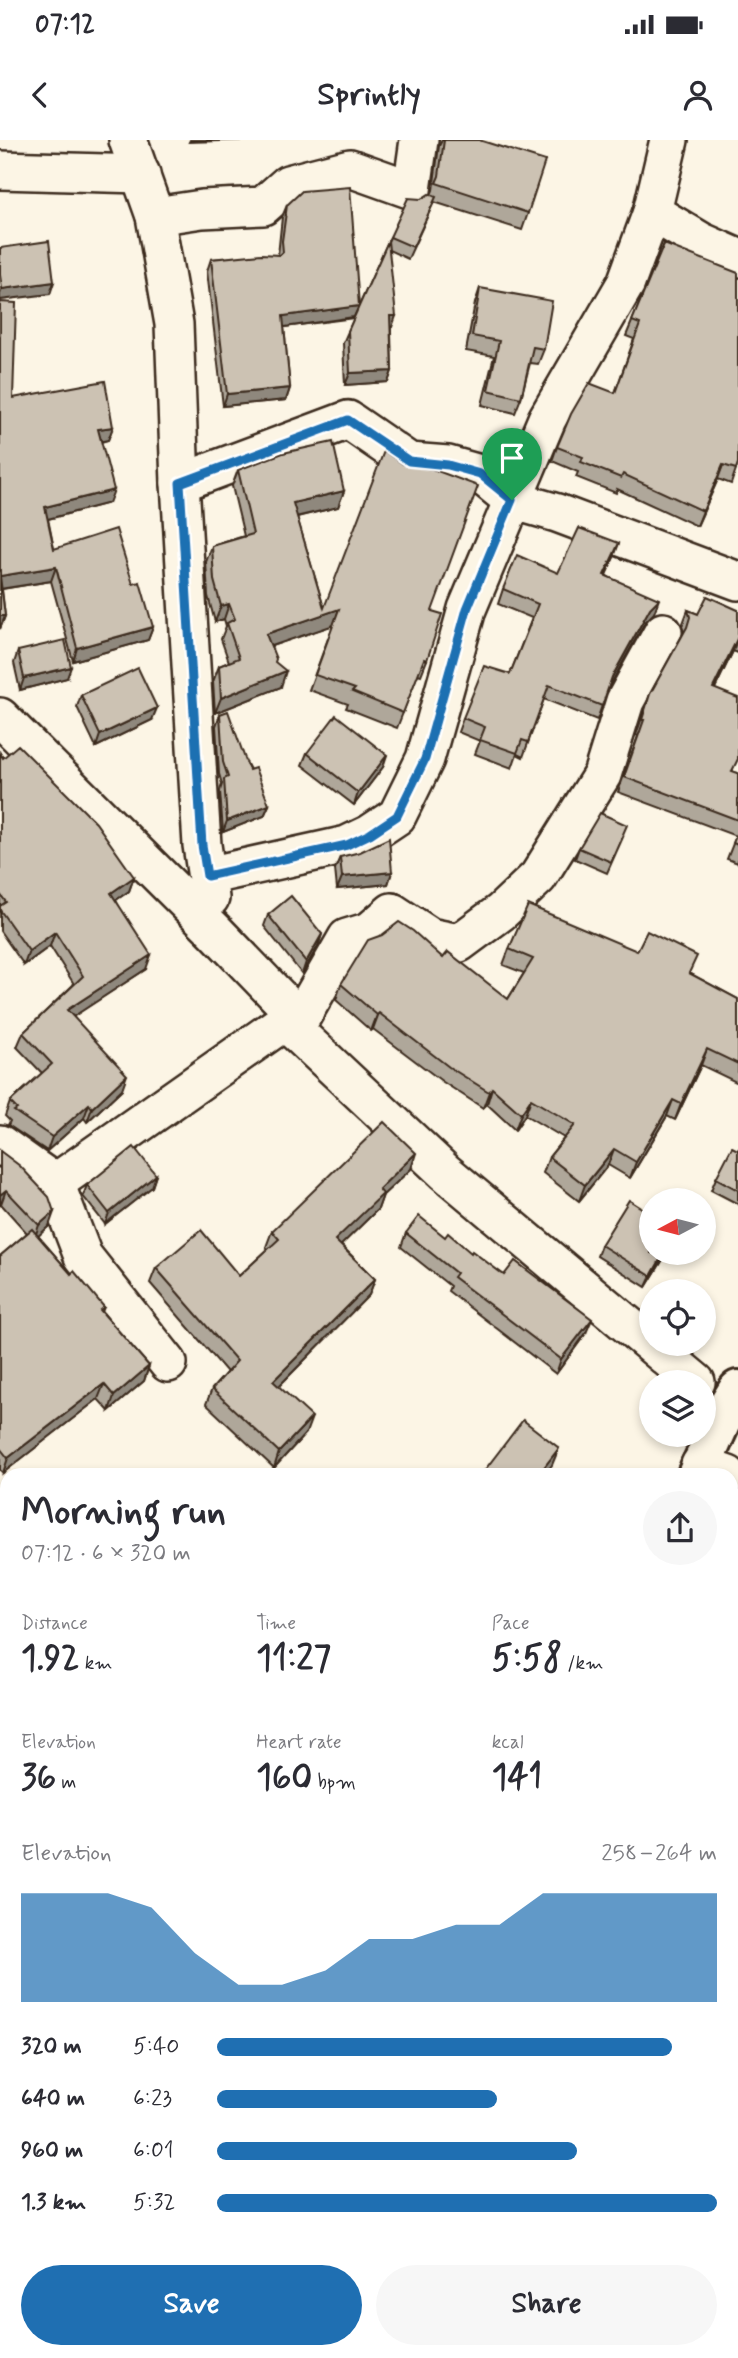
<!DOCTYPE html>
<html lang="en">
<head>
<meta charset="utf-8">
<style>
	body { margin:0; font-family:Mynerve,sans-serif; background:#f7f7f7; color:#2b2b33; height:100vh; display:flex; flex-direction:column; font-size:26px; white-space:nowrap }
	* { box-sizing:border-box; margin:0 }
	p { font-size:23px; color:#7c7c81 }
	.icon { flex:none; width:38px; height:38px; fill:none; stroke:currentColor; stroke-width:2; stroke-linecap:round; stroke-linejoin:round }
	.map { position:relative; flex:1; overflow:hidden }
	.side { position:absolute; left:0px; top:1328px; width:738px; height:891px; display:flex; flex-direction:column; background:#fff; border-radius:21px 21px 0 0; box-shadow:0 4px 10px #0003 }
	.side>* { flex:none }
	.needle { width:46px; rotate:263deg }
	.buttons { position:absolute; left:639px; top:1048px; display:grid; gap:14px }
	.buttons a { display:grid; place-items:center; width:77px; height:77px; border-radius:50%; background:#fff; box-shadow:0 4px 10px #0003; font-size:35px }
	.pin { position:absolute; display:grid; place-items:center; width:60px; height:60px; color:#fff; margin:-72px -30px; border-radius:50% 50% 50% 0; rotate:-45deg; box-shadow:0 0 7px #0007 }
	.pin .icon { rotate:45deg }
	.round { display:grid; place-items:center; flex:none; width:74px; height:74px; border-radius:37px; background:#f7f7f7 }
	.overview { display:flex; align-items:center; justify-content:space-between; height:119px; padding:0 21px }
	h1 { font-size:38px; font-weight:700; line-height:52px }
	.figures { display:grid; grid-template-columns:repeat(3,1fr); gap:10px; height:119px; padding:7px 21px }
	.figures div { display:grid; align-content:center }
	.figures b { font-size:35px; font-weight:700 }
	.figures small { font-size:19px; font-weight:400 }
	.figures p { font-size:19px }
	.chart { height:196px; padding:14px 21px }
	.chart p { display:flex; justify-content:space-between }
	.chart svg { width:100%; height:126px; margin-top:7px; fill:#1f6fb2; opacity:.7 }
	.button { display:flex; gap:14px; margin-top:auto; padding:14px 21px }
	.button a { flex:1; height:80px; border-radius:42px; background:#1f6fb2; color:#fff; font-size:28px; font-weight:700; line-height:80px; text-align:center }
	.button a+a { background:#f7f7f7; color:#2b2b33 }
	ul { padding:0 21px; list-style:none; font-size:23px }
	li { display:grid; grid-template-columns:112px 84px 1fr; align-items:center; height:52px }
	li i { height:18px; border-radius:9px; background:#1f6fb2 }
	.status { display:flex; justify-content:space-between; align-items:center; height:49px; padding:0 35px; background:#fff; direction:ltr }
	.status svg { height:19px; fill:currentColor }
	header { display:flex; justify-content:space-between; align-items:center; height:91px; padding:0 21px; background:#fff; font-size:32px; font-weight:700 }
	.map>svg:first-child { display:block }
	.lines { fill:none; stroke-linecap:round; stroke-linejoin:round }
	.minor-casing { stroke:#3b2a1e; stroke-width:42 }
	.major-casing { stroke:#3b2a1e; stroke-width:44 }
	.minor { stroke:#fcf5e5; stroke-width:37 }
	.major { stroke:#fcf5e5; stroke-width:38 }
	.wall { fill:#afa79a; stroke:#3b2a1e; stroke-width:2 }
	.shaded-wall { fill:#8f887d; stroke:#3b2a1e; stroke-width:2 }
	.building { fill:#ccc2b3; stroke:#3b2a1e; stroke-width:2 }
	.route-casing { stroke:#fff; stroke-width:14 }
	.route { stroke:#1f6fb2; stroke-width:9 }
</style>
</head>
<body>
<div class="status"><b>07:12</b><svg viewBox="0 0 49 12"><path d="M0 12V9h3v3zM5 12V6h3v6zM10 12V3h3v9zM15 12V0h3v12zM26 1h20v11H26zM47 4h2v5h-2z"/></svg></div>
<header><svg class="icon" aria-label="back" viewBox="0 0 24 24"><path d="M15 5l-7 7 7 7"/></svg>Sprintly<svg class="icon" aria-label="person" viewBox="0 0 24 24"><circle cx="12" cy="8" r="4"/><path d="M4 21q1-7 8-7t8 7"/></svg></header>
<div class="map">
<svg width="738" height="2218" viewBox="0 0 738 2218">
	<rect width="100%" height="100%" fill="#fcf5e5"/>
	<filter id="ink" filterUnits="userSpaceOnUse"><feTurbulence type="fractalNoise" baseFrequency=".0143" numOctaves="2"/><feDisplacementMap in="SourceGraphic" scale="14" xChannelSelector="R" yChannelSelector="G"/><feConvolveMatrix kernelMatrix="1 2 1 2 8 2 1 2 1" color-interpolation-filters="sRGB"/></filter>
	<g filter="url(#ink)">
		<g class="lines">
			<defs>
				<g id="minor">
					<path d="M128,0L155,76L174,184L180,343L194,574L202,705L210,758"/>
					<path d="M0,30L141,34"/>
					<path d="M652,72L702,102L738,118"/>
					<path d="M155,76L202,69L263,66L288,44L350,28L412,50L419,0"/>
					<path d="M180,343L348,280L409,322L448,325L480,334L512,360L557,373L738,441"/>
					<path d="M0,577L215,791L295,874L294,890L445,1032L696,1242"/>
					<path d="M207,736L347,705L370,694L397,676L425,619L467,469L547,279L626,143L652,72L669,0"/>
					<path d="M294,890L347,798L370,791L392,772L430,797L459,803L501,772L538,737L602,635L625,561L663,492"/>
					<path d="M0,1004L55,1043L83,1116L168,1223"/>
					<path d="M55,1043L295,874"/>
					<path d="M700,1325L728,1335"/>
				</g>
				<g id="major">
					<path d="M697,1335L727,1268L738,1250"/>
					<path d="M0,1741L7,1743"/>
					<path d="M732,1843L738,1868"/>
					<path d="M732,1983L737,1972L738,1964"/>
					<path d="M732,2075L738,2074"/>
					<path d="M492,2218L496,2212"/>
				</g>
			</defs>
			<use href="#minor" class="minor-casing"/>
			<use href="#major" class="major-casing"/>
			<use href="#minor" class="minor"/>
			<use href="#major" class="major"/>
		</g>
		<g class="wall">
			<path d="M442,0H479L528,73L522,90L434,62L408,119L389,110L392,231L388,242L345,245L343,203L354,178L284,187L290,248L286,260L223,266L207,131L211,119L278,115L282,77L287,65L359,166L390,97L421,59L431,55L433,50L439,6Z"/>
			<path d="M664,104L738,323L731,344L718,339L697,386L617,349L616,353L576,337L578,332L552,321L557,307L615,253L634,199L626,196Z"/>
			<path d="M480,148L544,209L538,224L530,223L521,258L515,273L482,265L494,216L466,211L475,163Z"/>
			<path d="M0,162L13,258L113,287L108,300L101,302L109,363L48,379L54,409L133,444L153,487L148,500L73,521L51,441L2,449L5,476L0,489Z"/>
			<path d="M238,330L344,351L338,367L297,377L324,468L432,471L427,520L421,535L418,534L397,588L346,568L348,564L309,550L333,485L271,506L281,547L215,573L213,542L219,526L229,522L221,499L226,486L224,479L215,482L208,456L206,422L212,406L244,396L232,346Z"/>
			<path d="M614,417L606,435L654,473L645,482L608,548L597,580L544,559L523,617L517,614L512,628L475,614L480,601L458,592L463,578L510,534L532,478L498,464L503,449Z"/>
			<path d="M688,470L698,474L738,470V513L733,511L715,548L733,632L738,633V723L727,719L736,696L618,652L638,596L636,595L650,554L684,492L682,486Z"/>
			<path d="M18,511L67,538L20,550L14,523Z"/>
			<path d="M81,555L152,580L96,607L77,567Z"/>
			<path d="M220,574L269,665L264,676L223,692L220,651L222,644L219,634L216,586Z"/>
			<path d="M0,613L3,618L134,737L129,751L116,760L146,829L73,876L122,949L87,982L84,978L47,1011L8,985L10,981L5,976L10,962L42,933L17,907L23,893L74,844L50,806L24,825L0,791Z"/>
			<path d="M307,613L383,627L354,665L302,625Z"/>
			<path d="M623,697L607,733L575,719L579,708Z"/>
			<path d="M340,717L392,732L388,744L337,749L335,729Z"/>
			<path d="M268,775L322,794L318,806L302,834L264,786Z"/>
			<path d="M509,809L691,834L738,859V943L701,925L675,980L667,976L630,1038L608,1025L579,1061L543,1033L549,1017L564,998L525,975L515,990L487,964L483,968L443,942L373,889L371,891L336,860L341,844L443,818L508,859L524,833L503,825Z"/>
			<path d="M738,1010V1064L711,1050L716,1038Z"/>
			<path d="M0,1011L49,1086L38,1096L71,1134L104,1167L102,1172L149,1226L144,1241L109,1271L98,1259L3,1333L0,1330V1116L27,1093L1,1064L0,1065Z"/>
			<path d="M411,1029L383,1055L378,1069L341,1105L375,1139L369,1155L279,1246L306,1293L274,1328L206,1264L212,1249L227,1232L150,1143L156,1128L239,1136L268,1109L266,1107L272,1091Z"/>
			<path d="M156,1035L152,1047L105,1084L83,1056L87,1045Z"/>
			<path d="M406,1093L471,1113L504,1135L586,1193L556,1234L448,1151L450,1146L401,1107Z"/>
			<path d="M601,1105L651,1113H667L646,1147L597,1116Z"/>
			<path d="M7,1374V1410L0,1403V1381Z"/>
			<path d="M732,1579L738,1583V1637L732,1633Z"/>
			<path d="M7,1769V1854L0,1850V1785Z"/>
		</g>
		<g class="shaded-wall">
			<path d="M190,0H255L189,2Z"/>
			<path d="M54,142L50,154L0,160V154L2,149Z"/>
			<path d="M359,166L354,177L278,188L283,176Z"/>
			<path d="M390,176H396L392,187L386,188Z"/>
			<path d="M392,231L388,242L345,245L350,233Z"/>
			<path d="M290,248L286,260L223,266L227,254Z"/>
			<path d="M113,287L108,300L93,303L98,289Z"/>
			<path d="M723,325L718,339L697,386L703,371Z"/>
			<path d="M114,350L109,363L40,381L45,367Z"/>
			<path d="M344,351L338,367L287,379L293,363Z"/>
			<path d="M619,403L614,417L599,449L604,435Z"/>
			<path d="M56,427L51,441L0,449V436Z"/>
			<path d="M659,459L654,473L645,482L607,551L612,537L650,468Z"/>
			<path d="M229,464L224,479L215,482L221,466Z"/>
			<path d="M339,469L334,485L260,510L266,494Z"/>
			<path d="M0,476H5L0,489Z"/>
			<path d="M153,487L148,500L73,521L77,508Z"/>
			<path d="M738,497L733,511L708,563L713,548Z"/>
			<path d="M71,527L67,538L20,550L24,538Z"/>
			<path d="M286,531L281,547L215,573L221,558Z"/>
			<path d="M157,568L152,580L96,607L100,595Z"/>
			<path d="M387,615L383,627L354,665L358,653Z"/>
			<path d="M269,665L264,676L223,692L227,681Z"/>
			<path d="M392,732L388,744L337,749L342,737Z"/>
			<path d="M134,737L129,751L106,767L111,753Z"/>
			<path d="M55,792L50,806L24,825L29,811Z"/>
			<path d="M322,794L318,806L302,834L306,822Z"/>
			<path d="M151,815L146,829L62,884L67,870Z"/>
			<path d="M379,873L373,889L371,891L377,875Z"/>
			<path d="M707,909L701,925L675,980L681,964Z"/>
			<path d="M127,935L122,949L87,982L92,968Z"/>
			<path d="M492,948L487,964L483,968L489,952Z"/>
			<path d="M531,959L525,975L515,990L521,974Z"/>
			<path d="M673,960L667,976L630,1038L636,1022Z"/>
			<path d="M89,964L84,978L47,1011L52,997Z"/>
			<path d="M614,1009L608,1025L579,1061L585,1045Z"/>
			<path d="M416,1013L411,1029L383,1055L378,1069L330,1116L335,1100L379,1049Z"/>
			<path d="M156,1035L152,1047L105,1084L109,1073Z"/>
			<path d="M6,1050L1,1064L0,1065V1055Z"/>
			<path d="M54,1072L49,1086L34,1100L39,1085Z"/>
			<path d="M664,1113H667L646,1147L651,1136Z"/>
			<path d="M375,1139L369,1155L268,1257L273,1241Z"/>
			<path d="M592,1179L586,1193L556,1234L561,1219Z"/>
			<path d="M149,1226L144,1241L109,1271L114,1256Z"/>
			<path d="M104,1244L98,1259L3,1333L8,1318Z"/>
			<path d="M312,1277L306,1293L274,1328L279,1312Z"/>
			<path d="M559,1308L552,1325L544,1335H538Z"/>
			<path d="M0,2098L7,2099V2112L0,2111Z"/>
			<path d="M564,2212H581L580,2214Z"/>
			<path d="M606,2212H656L654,2218H580L581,2215Z"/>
		</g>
		<g class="building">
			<path d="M444,0H479L545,21L528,73L436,43L439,36Z"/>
			<path d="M350,47L359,166L283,176L290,248L227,254L211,119L261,114L280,115L283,112L282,101L287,65L302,51Z"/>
			<path d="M429,54L436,57L413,107L390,97L408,58L421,59Z"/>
			<path d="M49,101L54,142L2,149L0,135V108Z"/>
			<path d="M388,101L396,176H390L392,231L350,233L348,191Z"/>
			<path d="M664,104L738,133V323L736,329L723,325L703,371L623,334L621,338L581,322L583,317L557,307L571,274L589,243L615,253L640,184L632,181Z"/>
			<path d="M480,148L552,161L544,209L533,207L521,258L488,250L499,201L472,196Z"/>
			<path d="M0,162L16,163L13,258L105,241L113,287L98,289L114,350L45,367L54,409L116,389L133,444L140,442L153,487L77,508L56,427L0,436L5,476H0Z"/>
			<path d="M333,302L344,351L293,363L324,468L384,311L403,324L432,329L478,346L432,471L442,474L427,520L424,519L403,573L352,552L355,549L315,535L339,469L266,494L276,519L275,522L286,531L221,558L219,526L239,518L227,483L235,479L229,464L221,466L214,440L212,406L253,394L238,330L283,313Z"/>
			<path d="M579,388L619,403L604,435L659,459L650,468L612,537L602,566L549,545L528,602L522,600L517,613L480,600L485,587L463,578L484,526L510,534L538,464L503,449L517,415L558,433Z"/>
			<path d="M707,456L738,470V497L713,548L738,558V619L732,631L738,633V680L624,637L644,580H642L650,554L687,487L690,477L688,470L698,474Z"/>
			<path d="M65,500L71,527L24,538L18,511Z"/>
			<path d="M138,528L157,568L100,595L81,555Z"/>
			<path d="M228,571L249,630L255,628L269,665L227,681L224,639L228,637L223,622L220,574Z"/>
			<path d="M336,575L387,615L358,653L307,613Z"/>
			<path d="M18,605L96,683L134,737L111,753L151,815L67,870L127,935L92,968L89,964L52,997L14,971L17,969L10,962L52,924L23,893L83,836L55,792L29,811L0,770V766L6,762L0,754V613L3,618Z"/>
			<path d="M600,673L627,685L611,722L579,708Z"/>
			<path d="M738,691V705L733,703Z"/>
			<path d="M389,698L392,732L342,737L340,717L360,712Z"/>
			<path d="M291,756L322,794L306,822L268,775Z"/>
			<path d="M528,765L637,811L647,791L697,816L689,833L738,859V924L707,909L681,964L673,960L636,1022L614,1009L585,1045L549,1017L575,985L531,959L521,974L492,948L489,952L449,927L379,873L377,875L341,844L368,800L382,795L399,782L413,791L443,818L448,812L508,859L533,819L509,809Z"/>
			<path d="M384,982L416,1013L379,1049L383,1054L335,1100L375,1139L273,1241L312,1277L279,1312L212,1249L237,1221L156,1128L201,1090L239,1136L279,1099L272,1091Z"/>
			<path d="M134,1007L156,1035L109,1073L87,1045Z"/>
			<path d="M732,1007L738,1010V1050L716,1038Z"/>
			<path d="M0,1011L20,1026L49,1057L54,1072L39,1085L6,1050L0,1055Z"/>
			<path d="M629,1060L651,1074V1113H664L651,1136L601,1105Z"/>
			<path d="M419,1076L445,1097L448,1093L471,1113L472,1111L504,1135L515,1121L592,1179L561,1219L453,1137L456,1133L406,1093Z"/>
			<path d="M32,1089L71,1134L74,1131L104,1167L100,1170L149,1226L114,1256L104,1244L8,1318L0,1308V1116Z"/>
			<path d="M523,1280L559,1308L538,1335H481Z"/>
			<path d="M7,1374V1394L0,1387V1381Z"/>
			<path d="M732,1579L738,1583V1619L732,1615Z"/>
			<path d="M7,1769V1841L0,1838V1785Z"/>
			<path d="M0,2076L7,2077V2099L0,2098Z"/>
			<path d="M582,2212H606L581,2215Z"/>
		</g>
	</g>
	<g class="lines" filter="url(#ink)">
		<defs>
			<path id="route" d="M348,280L409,321L448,325L480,334L512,360L467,469L425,619L397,676L370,694L347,705L207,736L202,705L180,343Z"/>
		</defs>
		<use href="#route" class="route-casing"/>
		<use href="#route" class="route"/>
	</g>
</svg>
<div class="buttons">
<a><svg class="needle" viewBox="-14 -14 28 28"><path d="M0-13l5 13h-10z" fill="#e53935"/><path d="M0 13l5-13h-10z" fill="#7c7c81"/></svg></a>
<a><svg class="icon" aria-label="locate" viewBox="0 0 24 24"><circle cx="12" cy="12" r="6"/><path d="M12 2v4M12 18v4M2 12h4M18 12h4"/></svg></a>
<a><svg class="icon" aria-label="layers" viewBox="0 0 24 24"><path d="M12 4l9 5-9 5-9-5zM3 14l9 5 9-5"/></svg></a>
</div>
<div class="pin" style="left:512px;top:360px;background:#1e9e55"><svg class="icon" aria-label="arrive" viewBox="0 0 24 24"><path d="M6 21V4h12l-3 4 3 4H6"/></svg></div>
<section class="side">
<div class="overview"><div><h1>Morning run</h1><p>07:12 · 6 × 320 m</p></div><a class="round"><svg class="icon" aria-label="share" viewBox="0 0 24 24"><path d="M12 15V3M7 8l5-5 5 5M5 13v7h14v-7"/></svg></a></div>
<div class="figures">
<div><p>Distance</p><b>1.92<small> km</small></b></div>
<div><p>Time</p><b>11:27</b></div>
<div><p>Pace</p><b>5:58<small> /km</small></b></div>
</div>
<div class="figures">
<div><p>Elevation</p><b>36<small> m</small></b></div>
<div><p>Heart rate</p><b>160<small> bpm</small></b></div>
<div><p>kcal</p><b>141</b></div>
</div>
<div class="chart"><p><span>Elevation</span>258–264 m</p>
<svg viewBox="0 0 160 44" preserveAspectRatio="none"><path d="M0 44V6L10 6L20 6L30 11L40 27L50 38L60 38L70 33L80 22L90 22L100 17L110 17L120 6L130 6L140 6L150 6L160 6V44z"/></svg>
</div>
<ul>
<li><b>320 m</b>5:40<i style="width:91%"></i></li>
<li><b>640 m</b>6:23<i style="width:56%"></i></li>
<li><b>960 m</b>6:01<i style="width:72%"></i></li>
<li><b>1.3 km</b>5:32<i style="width:100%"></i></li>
</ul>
<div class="button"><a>Save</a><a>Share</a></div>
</section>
</div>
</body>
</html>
